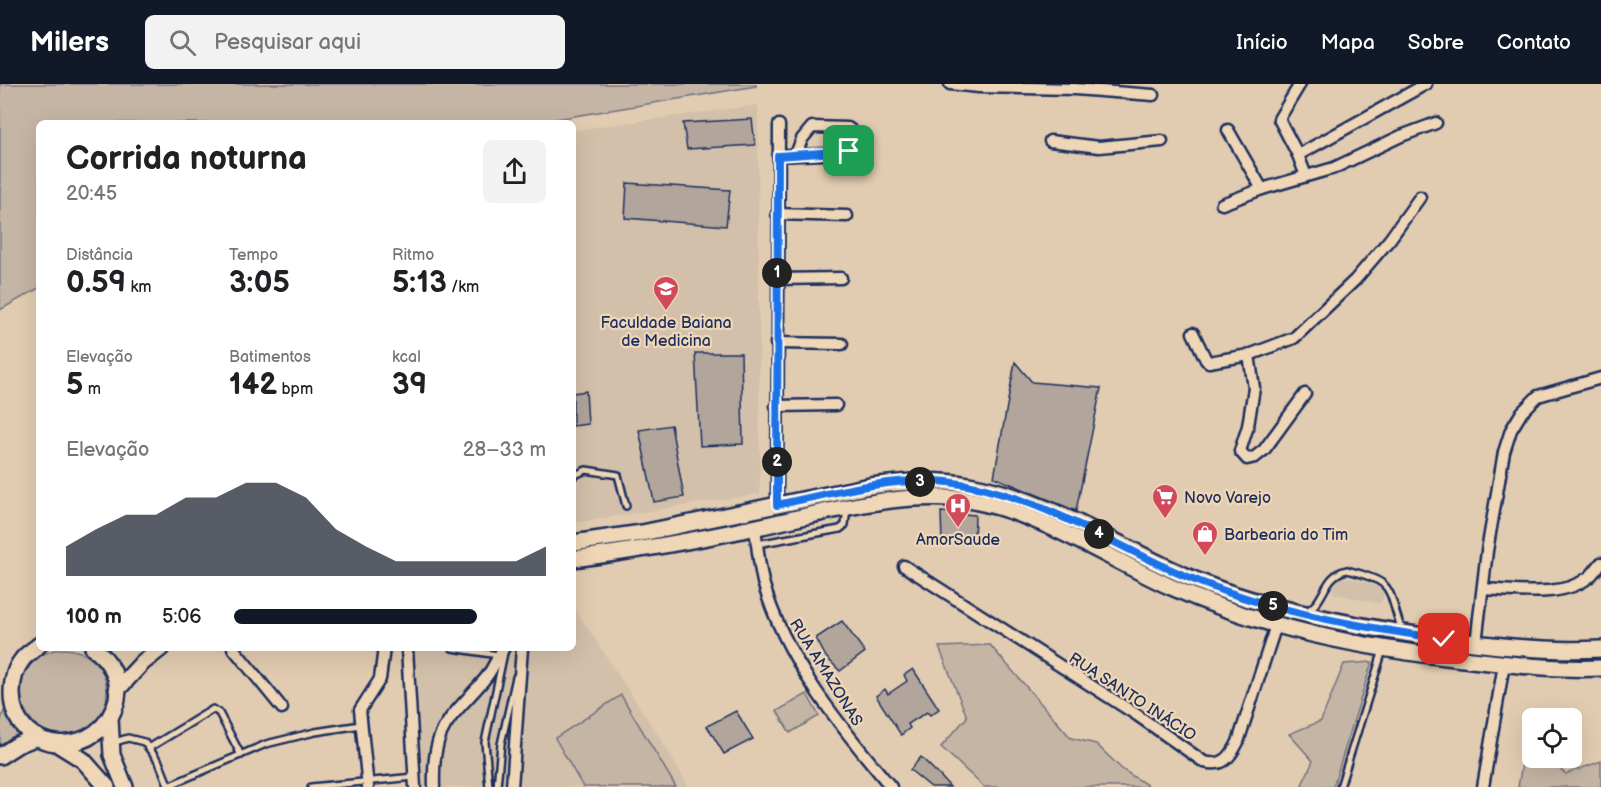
<!DOCTYPE html>
<html lang="pt">
<head>
<meta charset="utf-8">
<style>
	body { margin:0; font-family:"Balsamiq Sans",sans-serif; background:#f2f2f2; color:#202124; height:100vh; display:flex; flex-direction:column; font-size:22px; white-space:nowrap }
	* { box-sizing:border-box; margin:0 }
	p { font-size:20px; color:#757577 }
	.icon { flex:none; width:33px; height:33px; fill:none; stroke:currentColor; stroke-width:2; stroke-linecap:round; stroke-linejoin:round }
	.map { position:relative; flex:1; overflow:hidden }
	.details { position:absolute; left:36px; top:36px; width:540px; height:531px; display:flex; flex-direction:column; background:#fff; border-radius:9px; box-shadow:0 6px 24px #0002 }
	.details>* { flex:none }
	.fabs { position:absolute; left:1522px; top:624px; display:grid; gap:12px }
	.fabs a { display:grid; place-items:center; width:60px; height:60px; border-radius:9px; background:#fff; box-shadow:0 6px 24px #0002; font-size:30px }
	.pin { position:absolute; display:grid; place-items:center; width:51px; height:51px; color:#fff; margin:-26px; border-radius:12px; box-shadow:0 3px 9px #0006 }
	.km { position:absolute; width:30px; height:30px; margin:-15px; border-radius:50%; background:#222; color:#fff; font-size:16px; line-height:30px; text-align:center }
	.round { display:grid; place-items:center; flex:none; width:63px; height:63px; border-radius:9px; background:#f2f2f2 }
	.overview { display:flex; align-items:center; justify-content:space-between; height:102px; padding:0 30px }
	h1 { font-size:33px; font-weight:700; line-height:45px }
	.figures { display:grid; grid-template-columns:repeat(3,1fr); gap:9px; height:102px; padding:6px 30px }
	.figures div { display:grid; align-content:center }
	.figures b { font-size:30px; font-weight:700 }
	.figures small { font-size:16px; font-weight:400 }
	.figures p { font-size:16px }
	.chart { height:168px; padding:12px 30px }
	.chart p { display:flex; justify-content:space-between }
	.chart svg { width:100%; height:108px; margin-top:6px; fill:#111827; opacity:.7 }
	ul { padding:0 30px; list-style:none; font-size:20px }
	li { display:grid; grid-template-columns:96px 72px 1fr; align-items:center; height:45px }
	li i { height:15px; border-radius:8px; background:#111827 }
	header { display:flex; align-items:center; gap:36px; box-sizing:border-box; height:84px; padding:0 30px; background:#111827; color:#fff }
	header strong { font-size:28px }
	nav { display:flex; gap:33px; margin-inline-start:auto; font-size:21px }
	.search { width:420px; height:54px; background:#f2f2f2; display:flex; align-items:center; gap:15px; box-sizing:border-box; padding:0 21px; border-radius:9px; color:#757577; font-size:22px }
	.map>svg:first-child { display:block }
	.built { fill:#d3c0ab }
	.green { fill:#c5b5a4; stroke:#707281; stroke-width:1.5 }
	.building { fill:#b1a59c; stroke:#1b2f5e; stroke-width:1.5 }
	.lines { fill:none; stroke-linecap:round; stroke-linejoin:round }
	.service-casing { stroke:#1b2f5e; stroke-width:10 }
	.minor-casing { stroke:#1b2f5e; stroke-width:15 }
	.secondary-casing { stroke:#1b2f5e; stroke-width:20 }
	.service { stroke:#efd6b6; stroke-width:5 }
	.minor { stroke:#efd6b6; stroke-width:10 }
	.secondary { stroke:#efd6b6; stroke-width:15 }
	.route-casing { stroke:#fff; stroke-width:12 }
	.route { stroke:#1a73e8; stroke-width:8 }
	.labels { text-anchor:middle; stroke-width:4.5; stroke-linejoin:round; paint-order:stroke }
	.poi-label { font-size:16px; fill:#1b2f5e; stroke:#efd6b6 }
	.street-label { font-size:16px; fill:#1b2f5e; stroke:#efd6b6 }
</style>
</head>
<body>
<header>
<strong>Milers</strong>
<div class="search"><svg class="icon" aria-label="search" viewBox="0 0 24 24"><circle cx="10" cy="10" r="6"/><path d="M15 15l6 6"/></svg>Pesquisar aqui</div>
<nav><a>Início</a><a>Mapa</a><a>Sobre</a><a>Contato</a></nav>
</header>
<div class="map">
<svg width="1601" height="703" viewBox="0 0 1601 703">
	<rect width="100%" height="100%" fill="#e2ccb1"/>
	<filter id="ink" filterUnits="userSpaceOnUse"><feTurbulence type="fractalNoise" baseFrequency=".0167" numOctaves="2"/><feDisplacementMap in="SourceGraphic" scale="12" xChannelSelector="R" yChannelSelector="G"/><feConvolveMatrix kernelMatrix="1 2 1 2 8 2 1 2 1" color-interpolation-filters="sRGB"/></filter>
	<g filter="url(#ink)">
		<g class="built">
			<path d="M758,21L760,410L573,439V46Z"/>
			<path d="M1337,491L1386,503L1381,520L1332,509Z"/>
			<path d="M573,522L662,657L689,703H423L415,564H573Z"/>
		</g>
		<g class="green">
			<path d="M0,0H756V2L532,39H39V204L0,226Z"/>
			<path d="M990,561L1071,654L1096,660L1123,686L1150,703H984L941,663L967,633L939,563Z"/>
			<circle cx="64" cy="608" r="43"/>
			<path d="M1372,578L1333,703H1301L1313,677L1289,650L1321,637L1344,580Z"/>
			<path d="M807,610L819,632L790,649L777,627Z"/>
			<path d="M621,611L676,703H583L555,654Z"/>
			<path d="M4,627L14,642L25,652L0,664V639Z"/>
			<path d="M1526,657L1533,662V674H1546L1566,690L1601,677V703H1518Z"/>
		</g>
		<g class="building">
			<path d="M752,35L755,61L687,65L683,39Z"/>
			<path d="M627,99L730,106L726,142L625,134Z"/>
			<path d="M695,269H741L743,360L700,362Z"/>
			<path d="M1015,278L1032,298L1101,304L1076,427L994,393Z"/>
			<path d="M586,307L588,340L573,342V309Z"/>
			<path d="M671,341L684,413L654,418L639,346Z"/>
			<path d="M941,428L975,431L974,459L942,460Z"/>
			<path d="M842,537L865,568L840,587L826,573L816,554Z"/>
			<path d="M913,585L939,625L930,631L927,628L908,640L910,644L901,651L876,612L885,605L888,610L907,597L904,591Z"/>
			<path d="M736,627L753,655L724,670L707,642Z"/>
			<path d="M921,673L942,694L950,703H931L910,686Z"/>
		</g>
		<g class="lines">
			<defs>
				<g id="service">
					<path d="M573,392L586,386L618,391L626,422"/>
					<path d="M757,460L840,445L845,441L847,425"/>
					<path d="M1307,527C1326,517 1323,491 1347,486C1397,499 1386,502 1402,547"/>
					<path d="M452,564L498,571"/>
					<path d="M112,659L128,654L144,658L159,678L169,703"/>
					<path d="M149,664L213,625L219,629L241,671"/>
					<path d="M168,702L266,660L315,648L361,641"/>
					<path d="M311,703L414,693"/>
					<path d="M489,703L485,658L504,569"/>
					<path d="M497,703L501,660L516,593"/>
					<path d="M1340,703L1383,566"/>
				</g>
				<g id="minor">
					<path d="M950,0L979,3L1075,5L1153,11"/>
					<path d="M1300,0L1279,35L1298,71L1306,92"/>
					<path d="M1228,46L1262,105"/>
					<path d="M1050,57L1099,63L1162,57"/>
					<path d="M1298,71L1426,0"/>
					<path d="M778,72L845,69L850,64L852,47L848,44L812,43L802,55L796,70"/>
					<path d="M1222,120L1262,105L1334,84L1401,52L1436,39"/>
					<path d="M777,130L847,132"/>
					<path d="M777,195L841,194"/>
					<path d="M1193,249L1206,276L1209,278L1249,271L1294,254L1355,196L1390,155L1420,113"/>
					<path d="M776,259L842,260"/>
					<path d="M1249,271L1254,304L1248,342L1240,367L1247,375L1255,373L1264,366L1305,310"/>
					<path d="M776,322L836,321"/>
					<path d="M777,421L779,41"/>
					<path d="M755,443C757,461 759,480 763,498C785,576 840,642 891,703"/>
					<path d="M904,482L1137,631L1204,678C1223,683 1230,674 1238,658L1276,541"/>
					<path d="M1483,505C1515,506 1562,515 1589,493C1593,490 1597,484 1601,479"/>
					<path d="M1476,559L1487,467L1504,368L1511,346L1522,328L1538,312L1601,294"/>
					<path d="M233,564L282,624"/>
					<path d="M407,564L415,703"/>
					<path d="M368,703L360,626L380,595L384,564"/>
					<path d="M434,703C432,642 448,638 484,596C493,586 496,574 504,564"/>
					<path d="M512,703L522,564"/>
					<path d="M1483,703L1504,580"/>
				</g>
				<g id="secondary">
					<path d="M573,459L642,449L870,402C902,398 936,395 969,401C1060,417 1135,476 1221,506C1287,529 1355,542 1424,552C1483,561 1542,568 1601,565"/>
					<path d="M573,475C635,467 696,456 757,443C824,429 905,404 973,417C1043,430 1105,473 1169,502C1261,544 1362,564 1463,575C1509,580 1555,586 1601,584"/>
					<path d="M39,561C34,566 26,570 22,576C14,586 12,599 12,610C13,673 103,677 117,615C121,595 109,575 93,564"/>
					<path d="M117,606L142,579L161,564"/>
					<path d="M110,634L112,671L125,703"/>
					<path d="M59,661L83,676L107,703"/>
					<path d="M0,672L17,661L37,653"/>
				</g>
			</defs>
			<use href="#service" class="service-casing"/>
			<use href="#minor" class="minor-casing"/>
			<use href="#secondary" class="secondary-casing"/>
			<use href="#service" class="service"/>
			<use href="#minor" class="minor"/>
			<use href="#secondary" class="secondary"/>
		</g>
	</g>
	<g class="lines" filter="url(#ink)">
		<defs>
			<path id="route" d="M849,67L778,72L777,421C832,409 892,392 948,398C1031,408 1101,454 1176,488C1261,526 1353,542 1444,555"/>
		</defs>
		<use href="#route" class="route-casing"/>
		<use href="#route" class="route"/>
	</g>
	<defs>
		<symbol id="university-pin" viewBox="-11 -11 22 30"><path d="M0 17L-7.5 6A9.5 9.5 0 1 1 7.5 6Z" fill="#d1495b" stroke="#efd6b6"/><path d="M0-5L7-2L0 1L-7-2ZM-4 1L0 2.5L4 1V4Q0 6-4 4Z" fill="#fff"/></symbol>
		<symbol id="supermarket-pin" viewBox="-11 -11 22 30"><path d="M0 17L-7.5 6A9.5 9.5 0 1 1 7.5 6Z" fill="#d1495b" stroke="#efd6b6"/><path d="M-6-5.5h2.5l.6 2H6L4.5 2H-2.5L-4.4-4H-6ZM-1.5 3.2a1.3 1.3 0 1 0 .1 0ZM3 3.2a1.3 1.3 0 1 0 .1 0Z" fill="#fff"/></symbol>
		<symbol id="hospital-pin" viewBox="-11 -11 22 30"><path d="M0 17L-7.5 6A9.5 9.5 0 1 1 7.5 6Z" fill="#d1495b" stroke="#efd6b6"/><path d="M-5-5h3v3.5h4V-5h3V5h-3V1.5h-4V5h-3Z" fill="#fff"/></symbol>
		<symbol id="shop-pin" viewBox="-11 -11 22 30"><path d="M0 17L-7.5 6A9.5 9.5 0 1 1 7.5 6Z" fill="#d1495b" stroke="#efd6b6"/><path d="M-5-2.5h2.3a2.7 3.5 0 0 1 5.4 0H5L5.5 6h-11ZM-1.5-2.5h3a1.5 2.3 0 0 0-3 0Z" fill="#fff"/></symbol>
	</defs>
	<g fill-rule="evenodd">
		<use href="#university-pin" x="651" y="190" width="30" height="40"/>
		<use href="#supermarket-pin" x="1150" y="398" width="30" height="40"/>
		<use href="#hospital-pin" x="943" y="407" width="30" height="40"/>
		<use href="#shop-pin" x="1190" y="435" width="30" height="40"/>
	</g>
	<g class="labels">
		<g class="poi-label">
			<text x="666" y="244">Faculdade Baiana<tspan x="666" dy="18">de Medicina</tspan></text>
			<text x="1184" y="419" text-anchor="start">Novo Varejo</text>
			<text x="1224" y="456" text-anchor="start">Barbearia do Tim</text>
			<text x="958" y="461">AmorSaude</text>
		</g>
		<g class="street-label">
			<text transform="translate(827 588) rotate(58)" y="6">RUA AMAZONAS</text>
			<text transform="translate(1133 612) rotate(33)" y="6">RUA SANTO INÁCIO</text>
		</g>
	</g>
</svg>
<div class="fabs">
<a><svg class="icon" aria-label="locate" viewBox="0 0 24 24"><circle cx="12" cy="12" r="6"/><path d="M12 2v4M12 18v4M2 12h4M18 12h4"/></svg></a>
</div>
<div class="pin" style="left:849px;top:67px;background:#1e9e55"><svg class="icon" aria-label="arrive" viewBox="0 0 24 24"><path d="M6 21V4h12l-3 4 3 4H6"/></svg></div>
<div class="pin" style="left:1444px;top:555px;background:#d93025"><svg class="icon" aria-label="check" viewBox="0 0 24 24"><path d="M5 12l5 5 9-10"/></svg></div>
<b class="km" style="left:777px;top:189px">1</b>
<b class="km" style="left:777px;top:378px">2</b>
<b class="km" style="left:920px;top:398px">3</b>
<b class="km" style="left:1099px;top:450px">4</b>
<b class="km" style="left:1273px;top:522px">5</b>
<section class="details">
<div class="overview"><div><h1>Corrida noturna</h1><p>20:45</p></div><a class="round"><svg class="icon" aria-label="share" viewBox="0 0 24 24"><path d="M12 15V3M7 8l5-5 5 5M5 13v7h14v-7"/></svg></a></div>
<div class="figures">
<div><p>Distância</p><b>0.59<small> km</small></b></div>
<div><p>Tempo</p><b>3:05</b></div>
<div><p>Ritmo</p><b>5:13<small> /km</small></b></div>
</div>
<div class="figures">
<div><p>Elevação</p><b>5<small> m</small></b></div>
<div><p>Batimentos</p><b>142<small> bpm</small></b></div>
<div><p>kcal</p><b>39</b></div>
</div>
<div class="chart"><p><span>Elevação</span>28–33 m</p>
<svg viewBox="0 0 160 44" preserveAspectRatio="none"><path d="M0 44V32L10 25L20 19L30 19L40 12L50 12L60 6L70 6L80 12L90 25L100 32L110 38L120 38L130 38L140 38L150 38L160 32V44z"/></svg>
</div>
<ul>
<li><b>100 m</b>5:06<i style="width:78%"></i></li>
</ul>
</section>
</div>
</body>
</html>
